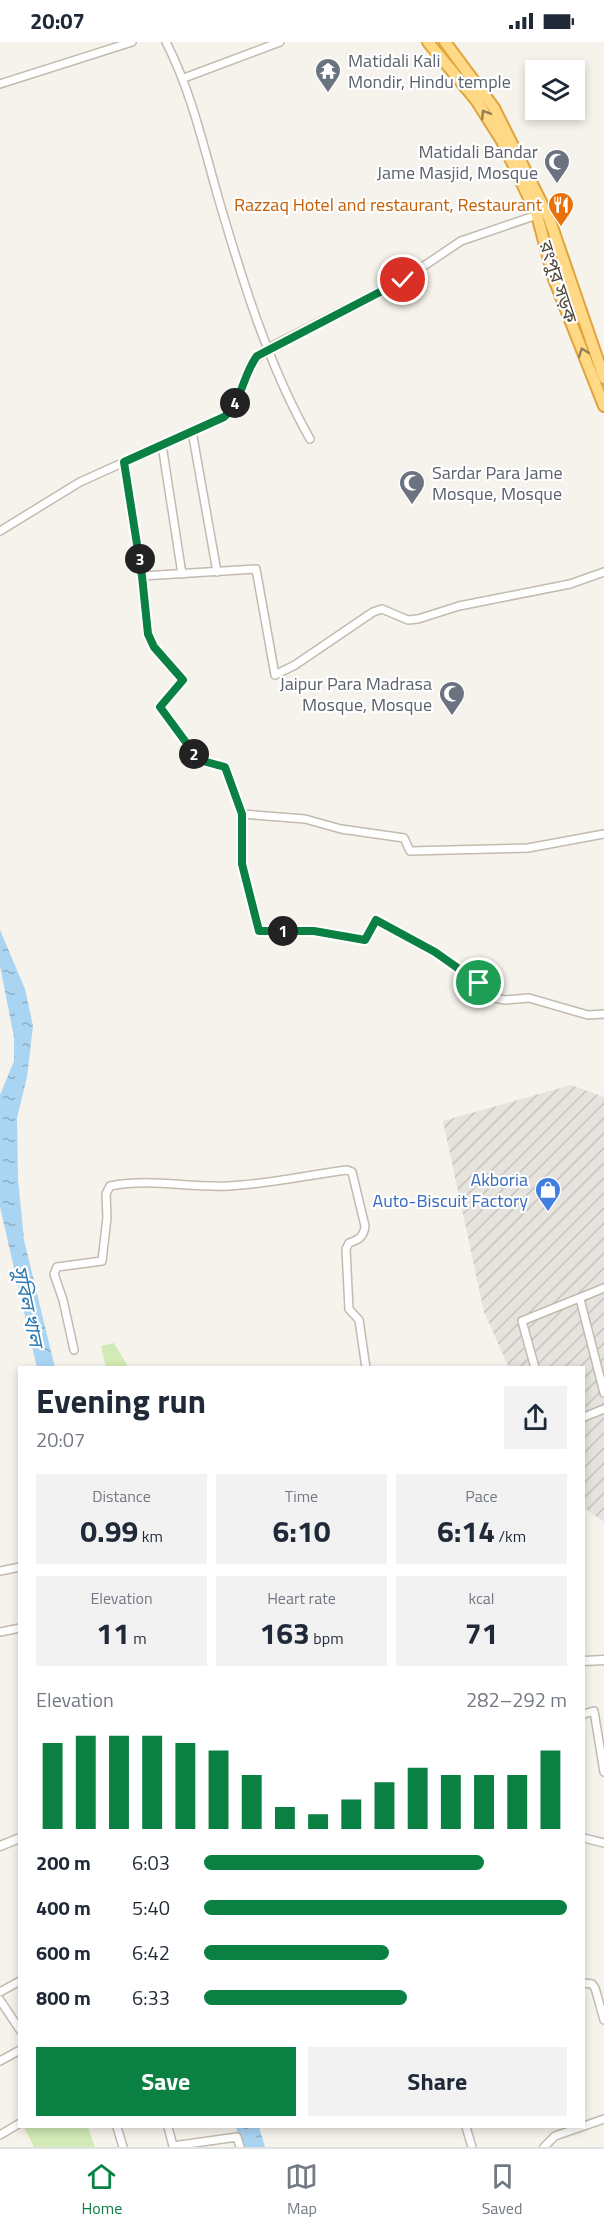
<!DOCTYPE html>
<html lang="en">
<head>
<meta charset="utf-8">
<style>
	body { margin:0; font-family:"Titillium Web","Noto Sans Bengali",sans-serif; background:#f2f2f3; color:#1f2937; height:100vh; display:flex; flex-direction:column; font-size:22px; white-space:nowrap }
	* { box-sizing:border-box; margin:0 }
	p { font-size:20px; color:#747a83 }
	.icon { flex:none; width:33px; height:33px; fill:none; stroke:currentColor; stroke-width:2; stroke-linecap:round; stroke-linejoin:round }
	.map { position:relative; flex:1; overflow:hidden }
	.sheet { position:absolute; left:18px; top:1324px; width:567px; height:762px; display:flex; flex-direction:column; background:#fff; border-radius:0px; box-shadow:0 3px 9px #0003 }
	.sheet>* { flex:none }
	.buttons { position:absolute; left:525px; top:18px; display:grid; gap:12px }
	.buttons a { display:grid; place-items:center; width:60px; height:60px; border-radius:0px; background:#fff; box-shadow:0 3px 9px #0003; font-size:30px }
	.pin { position:absolute; display:grid; place-items:center; width:51px; height:51px; color:#fff; margin:-26px; border:3px solid #fff; border-radius:50%; box-shadow:0 2px 6px #0007 }
	.km { position:absolute; width:30px; height:30px; margin:-15px; border-radius:50%; background:#222; color:#fff; font-size:16px; line-height:30px; text-align:center }
	.round { display:grid; place-items:center; flex:none; width:63px; height:63px; border-radius:0px; background:#f2f2f3 }
	.overview { display:flex; align-items:center; justify-content:space-between; height:102px; padding:0 18px }
	h1 { font-size:33px; font-weight:700; line-height:45px }
	.figures { display:grid; grid-template-columns:repeat(3,1fr); gap:9px; height:102px; padding:6px 18px }
	.figures div { display:grid; align-content:center; border-radius:0px; background:#f2f2f3; text-align:center }
	.figures b { font-size:30px; font-weight:700 }
	.figures small { font-size:16px; font-weight:400 }
	.figures p { font-size:16px }
	.chart { height:168px; padding:12px 18px }
	.chart p { display:flex; justify-content:space-between }
	.chart svg { width:100%; height:108px; margin-top:6px; stroke:#0b8043; stroke-width:6 }
	.cta { display:flex; gap:12px; margin-top:auto; padding:12px 18px }
	.cta a { flex:1; height:69px; border-radius:0px; background:#0b8043; color:#fff; font-size:24px; font-weight:700; line-height:69px; text-align:center }
	.cta a+a { background:#f2f2f3; color:#1f2937 }
	ul { padding:0 18px; list-style:none; font-size:20px }
	li { display:grid; grid-template-columns:96px 72px 1fr; align-items:center; height:45px }
	li i { height:15px; border-radius:8px; background:#0b8043 }
	.status { display:flex; justify-content:space-between; align-items:center; height:42px; padding:0 30px; background:#fff; direction:ltr }
	.status svg { height:16px; fill:currentColor }
	.tabs { display:flex; justify-content:space-around; align-items:center; height:84px; border-top:2px solid #e0e1e3; background:#fff; font-size:16px; color:#747a83 }
	.tabs a { display:grid; justify-items:center; gap:3px }
	.tabs .selected { color:#0b8043 }
	.map>svg:first-child { display:block }
	.industrial { fill:url(#industrial-furrows) }
	.green { fill:#d2eab5 }
	.water { fill:url(#water-ripples) }
	.lines { fill:none; stroke-linecap:round; stroke-linejoin:round }
	.minor-casing { stroke:#c2bbae; stroke-width:10 }
	.tertiary-casing { stroke:#c2bbae; stroke-width:11 }
	.trunk-casing { stroke:#e0a43c; stroke-width:14 }
	.minor { stroke:#fff; stroke-width:7 }
	.tertiary { stroke:#fff; stroke-width:8 }
	.trunk { stroke:#ffd985; stroke-width:10 }
	.oneway { stroke:#938057 }
	.route-casing { stroke:#fff; stroke-width:12 }
	.route { stroke:#0b8043; stroke-width:8 }
	.labels { text-anchor:middle; stroke-width:4.5; stroke-linejoin:round; paint-order:stroke }
	.worship-label { font-size:18px; fill:#5b616d; stroke:#fff; text-anchor:start }
	.food-label { font-size:18px; fill:#c56008; stroke:#fff; text-anchor:end }
	.street-label { font-size:18px; fill:#4b4439; stroke:#fff }
	.shop-label { font-size:18px; fill:#366cbe; stroke:#fff; text-anchor:end }
	.water-label { font-size:20px; font-style:italic; fill:#2e7ab2; stroke:#fff }
</style>
</head>
<body>
<div class="status"><b>20:07</b><svg viewBox="0 0 49 12"><path d="M0 12V9h3v3zM5 12V6h3v6zM10 12V3h3v9zM15 12V0h3v12zM26 1h20v11H26zM47 4h2v5h-2z"/></svg></div>
<div class="map">
<svg width="604" height="2105" viewBox="0 0 604 2105">
	<defs>
		<pattern id="industrial-furrows" width="10" height="10" patternUnits="userSpaceOnUse" patternTransform="scale(1.5)"><rect width="10" height="10" fill="#e6e2dd"/><path d="M-1 1l2-2M0 10L10 0M9 11l2-2" fill="none" stroke="#c7c3be"/></pattern>
		<pattern id="water-ripples" width="26" height="14" patternUnits="userSpaceOnUse" patternTransform="scale(1.5)"><rect width="26" height="14" fill="#a9d4f2"/><path d="M2 4q2-2 4 0t4 0M15 11q2-2 4 0t4 0" fill="none" stroke="#8caec5"/></pattern>
	</defs>
	<rect width="100%" height="100%" fill="#f6f3ec"/>
	<path class="industrial" d="M571,1043L604,1055V1480L584,1466V1326H509L484,1270L443,1079Z"/>
	<g class="green">
		<path d="M114,1301L129,1326H106L101,1304Z"/>
		<path d="M24,2085H88L95,2105H34Z"/>
	</g>
	<g class="water">
		<path d="M0,888L25,947L33,984L27,1035L17,1076L18,1137L24,1198L55,1326H37L0,1165V1053L14,1019V995L0,924Z"/>
		<path d="M236,2085H259L265,2105H241Z"/>
	</g>
	<g class="lines">
		<defs>
			<g id="minor">
				<path d="M166,0C191,49 203,102 218,155C242,237 268,323 310,397"/>
				<path d="M184,36L280,0"/>
				<path d="M0,42L132,0"/>
				<path d="M192,389L217,530"/>
				<path d="M162,403L182,532"/>
				<path d="M124,419L142,534L148,592L154,605L183,638L160,665L199,718L225,725L242,772V822L259,889H314L365,898L376,878L435,910L479,941L495,956L505,958L529,956L588,973L604,972"/>
				<path d="M0,489L80,440L224,375L234,363L250,323L268,306L403,238L461,199L537,173"/>
				<path d="M142,534L256,527L275,633L295,623L373,570L382,567L408,578L418,577L459,564L570,542L604,530"/>
				<path d="M242,772L305,777L341,787L404,796L410,809L528,806L604,792"/>
				<path d="M580,1257L604,1351"/>
				<path d="M74,1308L63,1258L54,1232L57,1225L102,1219L107,1175L106,1152L110,1144C152,1136 188,1146 229,1144C269,1142 308,1133 347,1128L352,1130L365,1184C364,1195 358,1198 349,1201L346,1207L349,1267L359,1278L366,1326"/>
				<path d="M535,1326L522,1279L604,1246"/>
				<path d="M584,1375L604,1367"/>
				<path d="M0,1529L20,1525"/>
				<path d="M0,1590L20,1586"/>
				<path d="M584,1672L594,1669L604,1730"/>
				<path d="M584,1796L604,1801"/>
				<path d="M584,1941L592,1942L595,1946L604,1978"/>
				<path d="M0,1950L20,1939"/>
				<path d="M0,1958L20,1988"/>
				<path d="M0,2019L20,2008"/>
				<path d="M584,2084L604,2077"/>
				<path d="M117,2085L123,2105"/>
				<path d="M168,2085L173,2104L237,2095L240,2105"/>
				<path d="M466,2085L472,2105"/>
				<path d="M0,2093L20,2081"/>
				<path d="M544,2105L555,2094L581,2085"/>
			</g>
			<g id="tertiary">
				<path d="M584,1619L604,1618"/>
				<path d="M0,1804L20,1796"/>
			</g>
			<g id="trunk">
				<path d="M428,0L476,58L502,99L537,173L554,237L604,364"/>
				<path d="M445,0L494,66L549,176L604,336"/>
			</g>
		</defs>
		<use href="#minor" class="minor-casing"/>
		<use href="#tertiary" class="tertiary-casing"/>
		<use href="#trunk" class="trunk-casing"/>
		<use href="#minor" class="minor"/>
		<use href="#tertiary" class="tertiary"/>
		<use href="#trunk" class="trunk"/>
	</g>
	<defs><path id="oneway-chevron" d="M-2-3.5L2.5 0L-2 3.5" fill="none" stroke-width="1.6" stroke-linecap="round" stroke-linejoin="round" transform="scale(1.5)"/></defs>
	<g class="oneway">
		<use href="#oneway-chevron" transform="translate(485 72) rotate(-122)"/>
		<use href="#oneway-chevron" transform="translate(583 310) rotate(-111)"/>
	</g>
	<g class="lines">
		<defs>
			<path id="route" d="M403,238L257,314C243,332 242,360 224,375L124,420L142,534L148,592L154,605L183,638L160,665L199,718L225,725L242,772V822L259,889H314L365,898L376,878L435,910L479,941"/>
		</defs>
		<use href="#route" class="route-casing"/>
		<use href="#route" class="route"/>
	</g>
	<defs>
		<symbol id="temple-pin" viewBox="-11 -11 22 30"><path d="M0 17L-7.5 6A9.5 9.5 0 1 1 7.5 6Z" fill="#6b7280" stroke="#fff"/><path d="M0-6L5-2H3V0L6.5 2.5H4V6H1.5V3h-3V6H-4V2.5H-6.5L-3 0V-2H-5Z" fill="#fff"/></symbol>
		<symbol id="mosque-pin" viewBox="-11 -11 22 30"><path d="M0 17L-7.5 6A9.5 9.5 0 1 1 7.5 6Z" fill="#6b7280" stroke="#fff"/><path d="M3.5-4.9A6 6 0 1 0 3.5 4.9A5 5 0 1 1 3.5-4.9Z" fill="#fff"/></symbol>
		<symbol id="restaurant-pin" viewBox="-11 -11 22 30"><path d="M0 17L-7.5 6A9.5 9.5 0 1 1 7.5 6Z" fill="#e8710a" stroke="#fff"/><path d="M-5-6h1v4h1v-4h1v4h1v-4h1v5L-1.5 .5V6h-2V.5L-5-1ZM5-6V6H3V1.5H1.5Q1.5-4 5-6Z" fill="#fff"/></symbol>
		<symbol id="shop-pin" viewBox="-11 -11 22 30"><path d="M0 17L-7.5 6A9.5 9.5 0 1 1 7.5 6Z" fill="#3f7fe0" stroke="#fff"/><path d="M-5-2.5h2.3a2.7 3.5 0 0 1 5.4 0H5L5.5 6h-11ZM-1.5-2.5h3a1.5 2.3 0 0 0-3 0Z" fill="#fff"/></symbol>
	</defs>
	<g fill-rule="evenodd">
		<use href="#temple-pin" x="313" y="14" width="30" height="40"/>
		<use href="#mosque-pin" x="542" y="105" width="30" height="40"/>
		<use href="#restaurant-pin" x="546" y="148" width="30" height="40"/>
		<use href="#mosque-pin" x="397" y="426" width="30" height="40"/>
		<use href="#mosque-pin" x="437" y="637" width="30" height="40"/>
		<use href="#shop-pin" x="533" y="1133" width="30" height="40"/>
	</g>
	<g class="labels">
		<g class="worship-label">
			<text x="348" y="25">Matidali Kali<tspan x="348" dy="21">Mondir, Hindu temple</tspan></text>
			<text x="538" y="116" text-anchor="end">Matidali Bandar<tspan x="538" dy="21">Jame Masjid, Mosque</tspan></text>
			<text x="432" y="437">Sardar Para Jame<tspan x="432" dy="21">Mosque, Mosque</tspan></text>
			<text x="432" y="648" text-anchor="end">Jaipur Para Madrasa<tspan x="432" dy="21">Mosque, Mosque</tspan></text>
		</g>
		<g class="food-label">
			<text x="542" y="169">Razzaq Hotel and restaurant, Restaurant</text>
		</g>
		<g class="street-label">
			<text transform="translate(558 240) rotate(72)" y="6">রংপুর সড়ক</text>
		</g>
		<g class="shop-label">
			<text x="528" y="1144">Akboria<tspan x="528" dy="21">Auto-Biscuit Factory</tspan></text>
		</g>
		<g class="water-label">
			<text transform="translate(28 1264) rotate(78)" y="7">সুবিল খাল</text>
		</g>
	</g>
</svg>
<div class="buttons">
<a><svg class="icon" aria-label="layers" viewBox="0 0 24 24"><path d="M12 4l9 5-9 5-9-5zM3 14l9 5 9-5"/></svg></a>
</div>
<div class="pin" style="left:479px;top:941px;background:#1e9e55"><svg class="icon" aria-label="arrive" viewBox="0 0 24 24"><path d="M6 21V4h12l-3 4 3 4H6"/></svg></div>
<div class="pin" style="left:403px;top:238px;background:#d93025"><svg class="icon" aria-label="check" viewBox="0 0 24 24"><path d="M5 12l5 5 9-10"/></svg></div>
<b class="km" style="left:283px;top:889px">1</b>
<b class="km" style="left:194px;top:712px">2</b>
<b class="km" style="left:140px;top:517px">3</b>
<b class="km" style="left:235px;top:361px">4</b>
<section class="sheet">
<div class="overview"><div><h1>Evening run</h1><p>20:07</p></div><a class="round"><svg class="icon" aria-label="share" viewBox="0 0 24 24"><path d="M12 15V3M7 8l5-5 5 5M5 13v7h14v-7"/></svg></a></div>
<div class="figures">
<div><p>Distance</p><b>0.99<small> km</small></b></div>
<div><p>Time</p><b>6:10</b></div>
<div><p>Pace</p><b>6:14<small> /km</small></b></div>
</div>
<div class="figures">
<div><p>Elevation</p><b>11<small> m</small></b></div>
<div><p>Heart rate</p><b>163<small> bpm</small></b></div>
<div><p>kcal</p><b>71</b></div>
</div>
<div class="chart"><p><span>Elevation</span>282–292 m</p>
<svg viewBox="0 0 160 44" preserveAspectRatio="none"><path d="M5 44V9M15 44V6M25 44V6M35 44V6M45 44V9M55 44V12M65 44V22M75 44V35M85 44V38M95 44V32M105 44V25M115 44V19M125 44V22M135 44V22M145 44V22M155 44V12"/></svg>
</div>
<ul>
<li><b>200 m</b>6:03<i style="width:77%"></i></li>
<li><b>400 m</b>5:40<i style="width:100%"></i></li>
<li><b>600 m</b>6:42<i style="width:51%"></i></li>
<li><b>800 m</b>6:33<i style="width:56%"></i></li>
</ul>
<div class="cta"><a>Save</a><a>Share</a></div>
</section>
</div>
<nav class="tabs">
<a class="selected"><svg class="icon" aria-label="home" viewBox="0 0 24 24"><path d="M3 11l9-7 9 7M6 9v11h12V9"/></svg>Home</a>
<a><svg class="icon" aria-label="map" viewBox="0 0 24 24"><path d="M3 6l6-2 6 2 6-2v14l-6 2-6-2-6 2zM9 4v14M15 6v14"/></svg>Map</a>
<a><svg class="icon" aria-label="saved" viewBox="0 0 24 24"><path d="M7 4h10v16l-5-4-5 4z"/></svg>Saved</a>
</nav>
</body>
</html>
